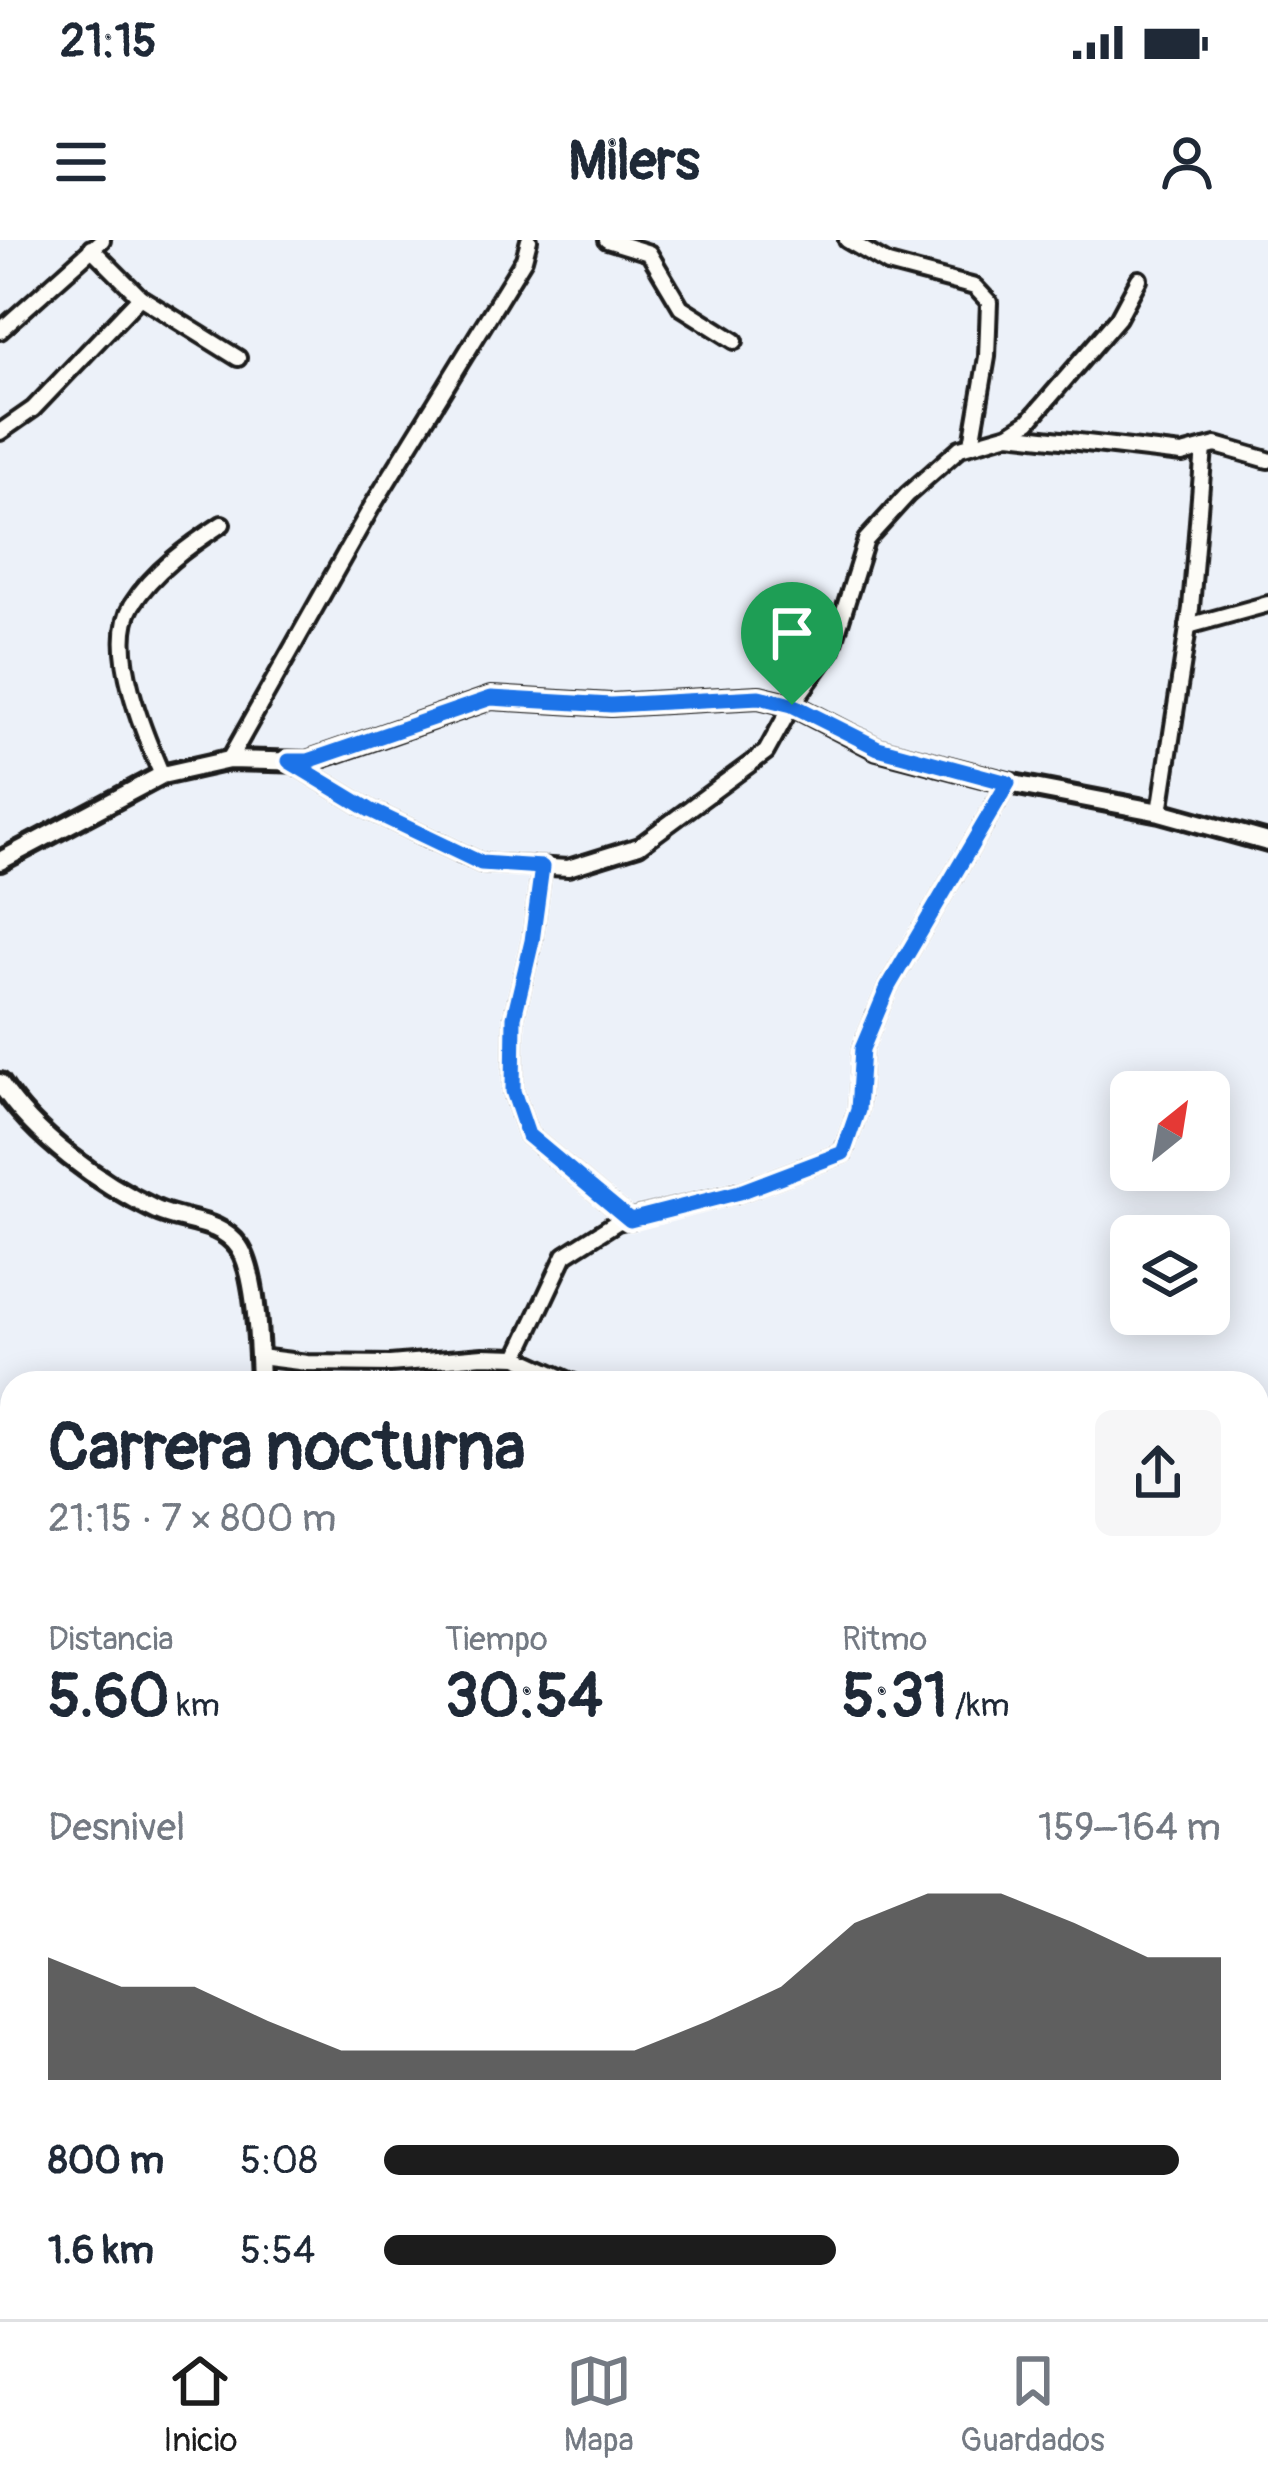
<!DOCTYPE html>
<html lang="es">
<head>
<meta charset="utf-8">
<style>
	body { margin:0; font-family:Pangolin,sans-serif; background:#f6f6f7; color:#1f2937; height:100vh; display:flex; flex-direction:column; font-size:45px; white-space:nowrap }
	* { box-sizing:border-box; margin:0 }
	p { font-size:39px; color:#747a83 }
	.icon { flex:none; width:66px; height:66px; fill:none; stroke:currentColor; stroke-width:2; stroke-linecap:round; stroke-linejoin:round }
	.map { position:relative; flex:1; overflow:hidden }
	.side { position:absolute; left:0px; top:1131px; width:1269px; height:948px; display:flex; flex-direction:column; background:#fff; border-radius:36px 36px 0 0; box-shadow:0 6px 30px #0003 }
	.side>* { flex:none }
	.needle { width:78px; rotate:30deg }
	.fabs { position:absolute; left:1110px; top:831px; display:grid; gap:24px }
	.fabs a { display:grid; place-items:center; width:120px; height:120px; border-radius:18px; background:#fff; box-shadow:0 6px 30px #0003; font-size:60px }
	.pin { position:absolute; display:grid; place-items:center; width:102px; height:102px; color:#fff; margin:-123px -51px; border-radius:50% 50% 50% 0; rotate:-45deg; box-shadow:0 0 12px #0007 }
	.pin .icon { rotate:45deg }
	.round { display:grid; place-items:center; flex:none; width:126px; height:126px; border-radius:18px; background:#f6f6f7 }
	.head { display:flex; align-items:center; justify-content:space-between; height:204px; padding:0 48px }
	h1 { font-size:66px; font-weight:700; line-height:90px }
	.figures { display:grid; grid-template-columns:repeat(3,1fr); gap:18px; height:204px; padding:12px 48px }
	.figures div { display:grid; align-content:center }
	.figures b { font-size:60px; font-weight:700 }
	.figures small { font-size:33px; font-weight:400 }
	.figures p { font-size:33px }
	.chart { height:336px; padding:24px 48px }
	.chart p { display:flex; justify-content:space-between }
	.chart svg { width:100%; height:216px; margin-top:12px; fill:#1c1c1c; opacity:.7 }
	ul { padding:0 48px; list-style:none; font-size:39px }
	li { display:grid; grid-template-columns:192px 144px 1fr; align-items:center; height:90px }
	li i { height:30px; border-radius:15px; background:#1c1c1c }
	.status { display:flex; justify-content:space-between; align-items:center; height:84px; padding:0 60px; background:#fff; direction:ltr }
	.status svg { height:33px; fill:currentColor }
	header { display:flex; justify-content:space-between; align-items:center; height:156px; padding:0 48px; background:#fff; font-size:54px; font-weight:700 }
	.dock { display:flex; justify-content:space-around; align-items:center; height:168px; border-top:3px solid #e0e1e3; background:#fff; font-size:33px; color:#747a83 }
	.dock a { display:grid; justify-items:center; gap:6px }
	.dock .on { color:#1c1c1c }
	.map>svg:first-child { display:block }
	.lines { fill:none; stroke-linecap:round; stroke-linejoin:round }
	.minor-casing { stroke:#1c1c1c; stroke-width:22 }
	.tertiary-casing { stroke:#1c1c1c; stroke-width:26 }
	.minor { stroke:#fdfcf7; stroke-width:14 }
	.tertiary { stroke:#fdfcf7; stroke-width:16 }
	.route-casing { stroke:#fff; stroke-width:24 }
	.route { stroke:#1a73e8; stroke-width:15 }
</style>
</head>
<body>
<div class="status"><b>21:15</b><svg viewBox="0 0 49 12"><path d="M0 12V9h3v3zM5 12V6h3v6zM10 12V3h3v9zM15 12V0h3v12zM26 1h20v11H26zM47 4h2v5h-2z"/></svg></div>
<header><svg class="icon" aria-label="menu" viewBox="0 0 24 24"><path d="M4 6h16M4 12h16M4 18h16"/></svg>Milers<svg class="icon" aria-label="person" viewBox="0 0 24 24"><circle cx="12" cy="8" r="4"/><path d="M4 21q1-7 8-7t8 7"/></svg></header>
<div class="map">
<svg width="1268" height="2079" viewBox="0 0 1268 2079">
	<rect width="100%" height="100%" fill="#ecf1f9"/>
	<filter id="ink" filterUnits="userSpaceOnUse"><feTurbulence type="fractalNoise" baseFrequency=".00833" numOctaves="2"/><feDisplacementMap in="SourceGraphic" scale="24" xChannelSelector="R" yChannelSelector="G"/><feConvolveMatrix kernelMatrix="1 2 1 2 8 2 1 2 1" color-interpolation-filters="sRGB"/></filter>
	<g filter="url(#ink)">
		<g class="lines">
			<defs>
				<g id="minor">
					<path d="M607,0L649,13L681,67L735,101"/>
					<path d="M847,0L888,24L975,47L989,62L987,117L972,204"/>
					<path d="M91,8L140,57L238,118"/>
					<path d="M0,91L102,0"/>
					<path d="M0,192L33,169L140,57"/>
					<path d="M1009,194L1182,214L1216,205L1268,220"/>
					<path d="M1188,386L1268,364"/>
					<path d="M229,520L371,268L524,19L529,0"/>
					<path d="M289,521L370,570L481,623L568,628L639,606L766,512L792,465L832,409L866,300L907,255L960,208L1009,194L1029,181L1118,78L1139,39"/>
					<path d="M162,535C144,494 107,407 132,365C153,331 190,305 222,284"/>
					<path d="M1160,572L1191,368L1204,208"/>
					<path d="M542,627L532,701L514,777L513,851L528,895L630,980"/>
					<path d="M259,1117L307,1123L390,1124L483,1116L517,1117L574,1143"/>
					<path d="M517,1117L565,1015L617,982L740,952L843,913L858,870L862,809L888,747L1008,543"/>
					<path d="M0,1468L12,1453"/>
					<path d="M1257,1511L1268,1519"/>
					<path d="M0,1754L12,1764"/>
					<path d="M1257,1787L1268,1775"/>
					<path d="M210,2067L221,2079"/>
					<path d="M516,2067L520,2079"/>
					<path d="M1257,2067L1268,2078"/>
					<path d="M18,2079L34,2067"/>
					<path d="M296,2079L304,2074"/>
					<path d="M713,2079L723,2067"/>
					<path d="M979,2079L988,2067"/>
				</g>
				<g id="tertiary">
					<path d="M0,621L162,535L229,520L307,522L491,458L611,465L759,457L792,465L877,509L1008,543L1160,572L1268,602"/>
					<path d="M0,843C34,896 100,944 156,970C184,983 219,979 239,1007C257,1033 259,1111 260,1143"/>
					<path d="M1069,2067L1074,2079"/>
				</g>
			</defs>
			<use href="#minor" class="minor-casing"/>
			<use href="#tertiary" class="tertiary-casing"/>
			<use href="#minor" class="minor"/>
			<use href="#tertiary" class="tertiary"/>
		</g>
	</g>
	<g class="lines" filter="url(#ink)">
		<defs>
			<path id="route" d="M759,457L792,465L878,508L1008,543L888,747L862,809L858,870L843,913L740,952L630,980L528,895L513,851L514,777L532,701L542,627L481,623L370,570L289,521H308L491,458L611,465Z"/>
		</defs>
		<use href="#route" class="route-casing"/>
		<use href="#route" class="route"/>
	</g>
</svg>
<div class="fabs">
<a><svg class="needle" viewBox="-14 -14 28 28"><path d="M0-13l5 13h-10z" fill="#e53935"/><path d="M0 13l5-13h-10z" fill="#747a83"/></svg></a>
<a><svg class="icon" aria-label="layers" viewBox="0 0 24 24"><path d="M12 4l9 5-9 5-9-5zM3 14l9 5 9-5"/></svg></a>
</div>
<div class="pin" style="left:792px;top:465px;background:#1e9e55"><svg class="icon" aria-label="arrive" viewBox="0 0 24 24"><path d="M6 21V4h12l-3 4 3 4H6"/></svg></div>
<section class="side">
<div class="head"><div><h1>Carrera nocturna</h1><p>21:15 · 7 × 800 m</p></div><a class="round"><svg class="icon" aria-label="share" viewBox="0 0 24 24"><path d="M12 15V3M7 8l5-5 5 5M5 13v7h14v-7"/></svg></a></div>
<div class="figures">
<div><p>Distancia</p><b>5.60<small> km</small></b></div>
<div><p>Tiempo</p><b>30:54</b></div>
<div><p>Ritmo</p><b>5:31<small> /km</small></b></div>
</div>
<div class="chart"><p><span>Desnivel</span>159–164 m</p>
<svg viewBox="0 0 160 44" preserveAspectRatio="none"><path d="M0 44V19L10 25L20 25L30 32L40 38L50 38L60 38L70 38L80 38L90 32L100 25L110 12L120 6L130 6L140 12L150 19L160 19V44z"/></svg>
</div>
<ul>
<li><b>800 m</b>5:08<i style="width:95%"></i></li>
<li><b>1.6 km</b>5:54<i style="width:54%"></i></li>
</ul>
</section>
</div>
<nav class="dock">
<a class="on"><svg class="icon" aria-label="home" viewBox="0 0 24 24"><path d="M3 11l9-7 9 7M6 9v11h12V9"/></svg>Inicio</a>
<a><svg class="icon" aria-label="map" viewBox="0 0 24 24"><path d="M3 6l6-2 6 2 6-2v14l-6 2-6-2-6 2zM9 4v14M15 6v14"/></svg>Mapa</a>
<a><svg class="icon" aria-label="saved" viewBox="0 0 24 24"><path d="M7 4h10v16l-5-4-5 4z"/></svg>Guardados</a>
</nav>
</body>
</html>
